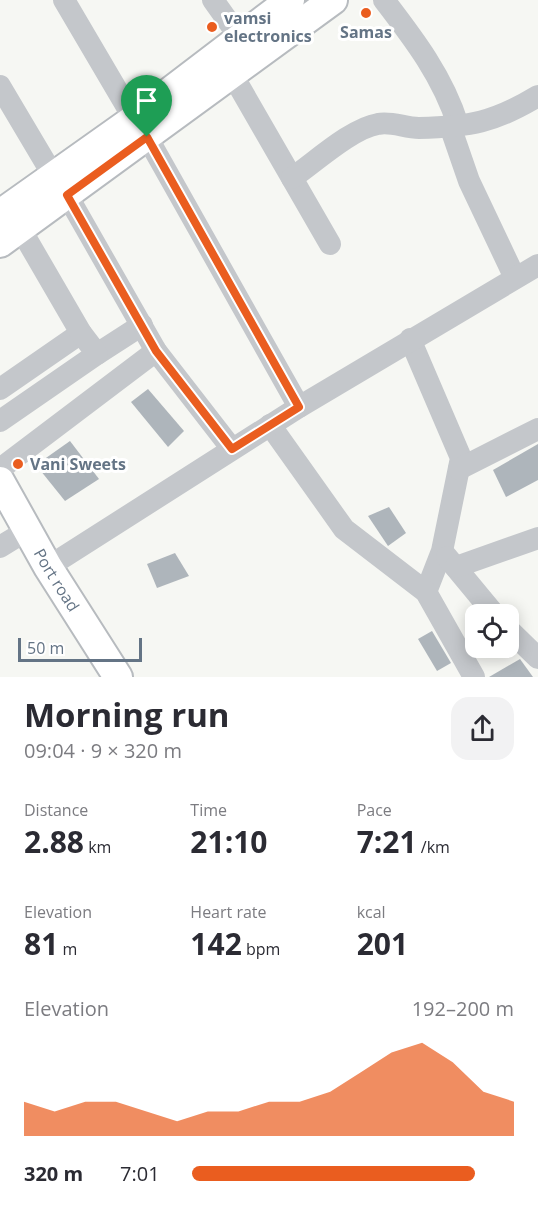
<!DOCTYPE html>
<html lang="en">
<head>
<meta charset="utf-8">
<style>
	body { margin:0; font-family:"Open Sans",sans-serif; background:#f2f2f3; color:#2b2b33; height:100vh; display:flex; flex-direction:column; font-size:22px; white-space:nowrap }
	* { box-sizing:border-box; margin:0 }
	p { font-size:20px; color:#7c7c81 }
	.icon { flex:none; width:33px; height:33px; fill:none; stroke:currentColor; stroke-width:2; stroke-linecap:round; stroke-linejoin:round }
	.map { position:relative; height:677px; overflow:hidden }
	.panel { display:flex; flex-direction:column; background:#fff; flex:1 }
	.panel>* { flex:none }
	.tools { position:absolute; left:465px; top:604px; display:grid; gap:12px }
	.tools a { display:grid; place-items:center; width:54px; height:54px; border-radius:12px; background:#fff; box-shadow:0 3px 15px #0003; font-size:30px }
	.scale { position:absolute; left:18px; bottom:15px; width:124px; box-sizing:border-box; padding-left:6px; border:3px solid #647485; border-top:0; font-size:16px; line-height:21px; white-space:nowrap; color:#647485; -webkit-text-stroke:4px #fff; paint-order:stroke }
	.pin { position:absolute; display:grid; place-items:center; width:51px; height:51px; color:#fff; margin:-62px -26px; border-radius:50% 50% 50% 0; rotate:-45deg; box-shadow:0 0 6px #0007 }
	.pin .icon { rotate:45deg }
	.round { display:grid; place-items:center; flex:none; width:63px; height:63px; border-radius:18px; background:#f2f2f3 }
	.overview { display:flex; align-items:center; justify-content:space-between; height:102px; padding:0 24px }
	h1 { font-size:33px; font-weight:700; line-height:45px }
	.metrics { display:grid; grid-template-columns:repeat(3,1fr); gap:9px; height:102px; padding:6px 24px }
	.metrics div { display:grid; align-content:center }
	.metrics b { font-size:30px; font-weight:700 }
	.metrics small { font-size:16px; font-weight:400 }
	.metrics p { font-size:16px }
	.chart { height:168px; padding:12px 24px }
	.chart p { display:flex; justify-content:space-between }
	.chart svg { width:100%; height:108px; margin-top:6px; fill:#ea5d1f; opacity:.7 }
	ul { padding:0 24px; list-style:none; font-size:20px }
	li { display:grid; grid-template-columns:96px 72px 1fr; align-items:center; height:45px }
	li i { height:15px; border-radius:8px; background:#ea5d1f }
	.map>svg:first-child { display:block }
	.building { fill:#aeb5bb }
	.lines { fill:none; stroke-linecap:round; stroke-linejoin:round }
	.major-casing { stroke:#b7bbbf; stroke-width:32 }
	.minor { stroke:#c4c7cb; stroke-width:22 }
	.major { stroke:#fff; stroke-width:28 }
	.route-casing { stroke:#fff; stroke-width:12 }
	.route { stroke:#ea5d1f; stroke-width:8 }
	.poi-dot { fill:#ea5d1f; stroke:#fff; stroke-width:2 }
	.labels { text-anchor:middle; stroke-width:6; stroke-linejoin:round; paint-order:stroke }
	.poi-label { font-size:16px; font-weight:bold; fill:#647485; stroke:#fff; text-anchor:start }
	.street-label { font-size:16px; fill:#647485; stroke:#fff }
</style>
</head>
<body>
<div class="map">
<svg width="538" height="677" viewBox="0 0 538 677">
	<rect width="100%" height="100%" fill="#f6f7f3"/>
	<g class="building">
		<path d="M148,389L184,431L168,447L131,402Z"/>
		<path d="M70,441L99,479L65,501L36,465Z"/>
		<path d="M538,444V480L506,497L493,470Z"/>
		<path d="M389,507L406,533L388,546L368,516Z"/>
		<path d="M175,553L189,576L157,588L147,564Z"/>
		<path d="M432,631L451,663L437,671L418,639Z"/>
		<path d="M520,659L533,677H489Z"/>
	</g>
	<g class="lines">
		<defs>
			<g id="major">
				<path d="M0,214L134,119L290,0"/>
				<path d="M0,243L333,0"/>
				<path id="s1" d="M0,481L48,567L118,677"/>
			</g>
		</defs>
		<use href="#major" class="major-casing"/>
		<g class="minor">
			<path d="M64,0L134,119"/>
			<path d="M213,0L240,38"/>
			<path d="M384,0C414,39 443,77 458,125"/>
			<path d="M232,74L330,244"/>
			<path d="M0,86L54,177"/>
			<path d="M450,126L469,181L515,278"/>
			<path d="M147,137L299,407"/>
			<path d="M292,178C314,163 352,128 378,124C391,121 405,128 419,128C470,127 495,122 538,96"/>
			<path d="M67,195L156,351L232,449"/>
			<path d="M410,339L461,458L442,551L426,592"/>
			<path d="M97,354L142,325"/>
			<path d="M0,389L81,333"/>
			<path d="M0,421L97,354L81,333L20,228"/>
			<path d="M270,425L344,529L426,592L474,677"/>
			<path d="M0,469L156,351"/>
			<path d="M459,469L538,429"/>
			<path d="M0,547L26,531"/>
			<path d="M447,557L495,615"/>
			<path d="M48,567L299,407L538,265"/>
			<path d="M456,567L538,538"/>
			<path d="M508,629L538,658"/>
		</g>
		<use href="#major" class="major"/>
	</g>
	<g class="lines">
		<defs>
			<path id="route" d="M147,137L299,407L232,449L156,351L67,195Z"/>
		</defs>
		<use href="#route" class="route-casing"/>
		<use href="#route" class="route"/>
	</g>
	<g class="poi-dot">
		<circle cx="366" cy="13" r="6"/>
		<circle cx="212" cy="27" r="6"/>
		<circle cx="18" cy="464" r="6"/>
	</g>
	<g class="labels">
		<g class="poi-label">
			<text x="224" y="24">vamsi<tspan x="224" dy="18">electronics</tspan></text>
			<text x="366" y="38" text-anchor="middle">Samas</text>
			<text x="30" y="470">Vani Sweets</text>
		</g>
		<g class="street-label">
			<text dy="6" stroke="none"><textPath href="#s1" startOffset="114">Port road</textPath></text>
		</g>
	</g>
</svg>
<div class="tools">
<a><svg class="icon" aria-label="locate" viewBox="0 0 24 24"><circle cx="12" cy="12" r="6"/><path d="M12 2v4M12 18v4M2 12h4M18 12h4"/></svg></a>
</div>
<div class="scale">50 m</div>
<div class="pin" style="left:147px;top:137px;background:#1e9e55"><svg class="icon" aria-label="arrive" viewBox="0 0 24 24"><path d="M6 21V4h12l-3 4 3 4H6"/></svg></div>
</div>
<section class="panel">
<div class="overview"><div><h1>Morning run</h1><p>09:04 · 9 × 320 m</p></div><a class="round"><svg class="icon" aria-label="share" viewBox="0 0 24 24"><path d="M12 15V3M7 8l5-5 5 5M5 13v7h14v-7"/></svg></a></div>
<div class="metrics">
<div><p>Distance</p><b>2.88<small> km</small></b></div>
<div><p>Time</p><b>21:10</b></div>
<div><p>Pace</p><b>7:21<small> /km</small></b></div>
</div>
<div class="metrics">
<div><p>Elevation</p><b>81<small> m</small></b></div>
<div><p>Heart rate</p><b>142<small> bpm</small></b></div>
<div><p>kcal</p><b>201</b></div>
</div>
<div class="chart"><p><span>Elevation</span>192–200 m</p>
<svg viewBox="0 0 160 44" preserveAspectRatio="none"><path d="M0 44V30L10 34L20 30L30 30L40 34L50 38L60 34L70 34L80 30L90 30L100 26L110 18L120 10L130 6L140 14L150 26L160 30V44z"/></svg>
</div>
<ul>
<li><b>320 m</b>7:01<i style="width:88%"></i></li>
</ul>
</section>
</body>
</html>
